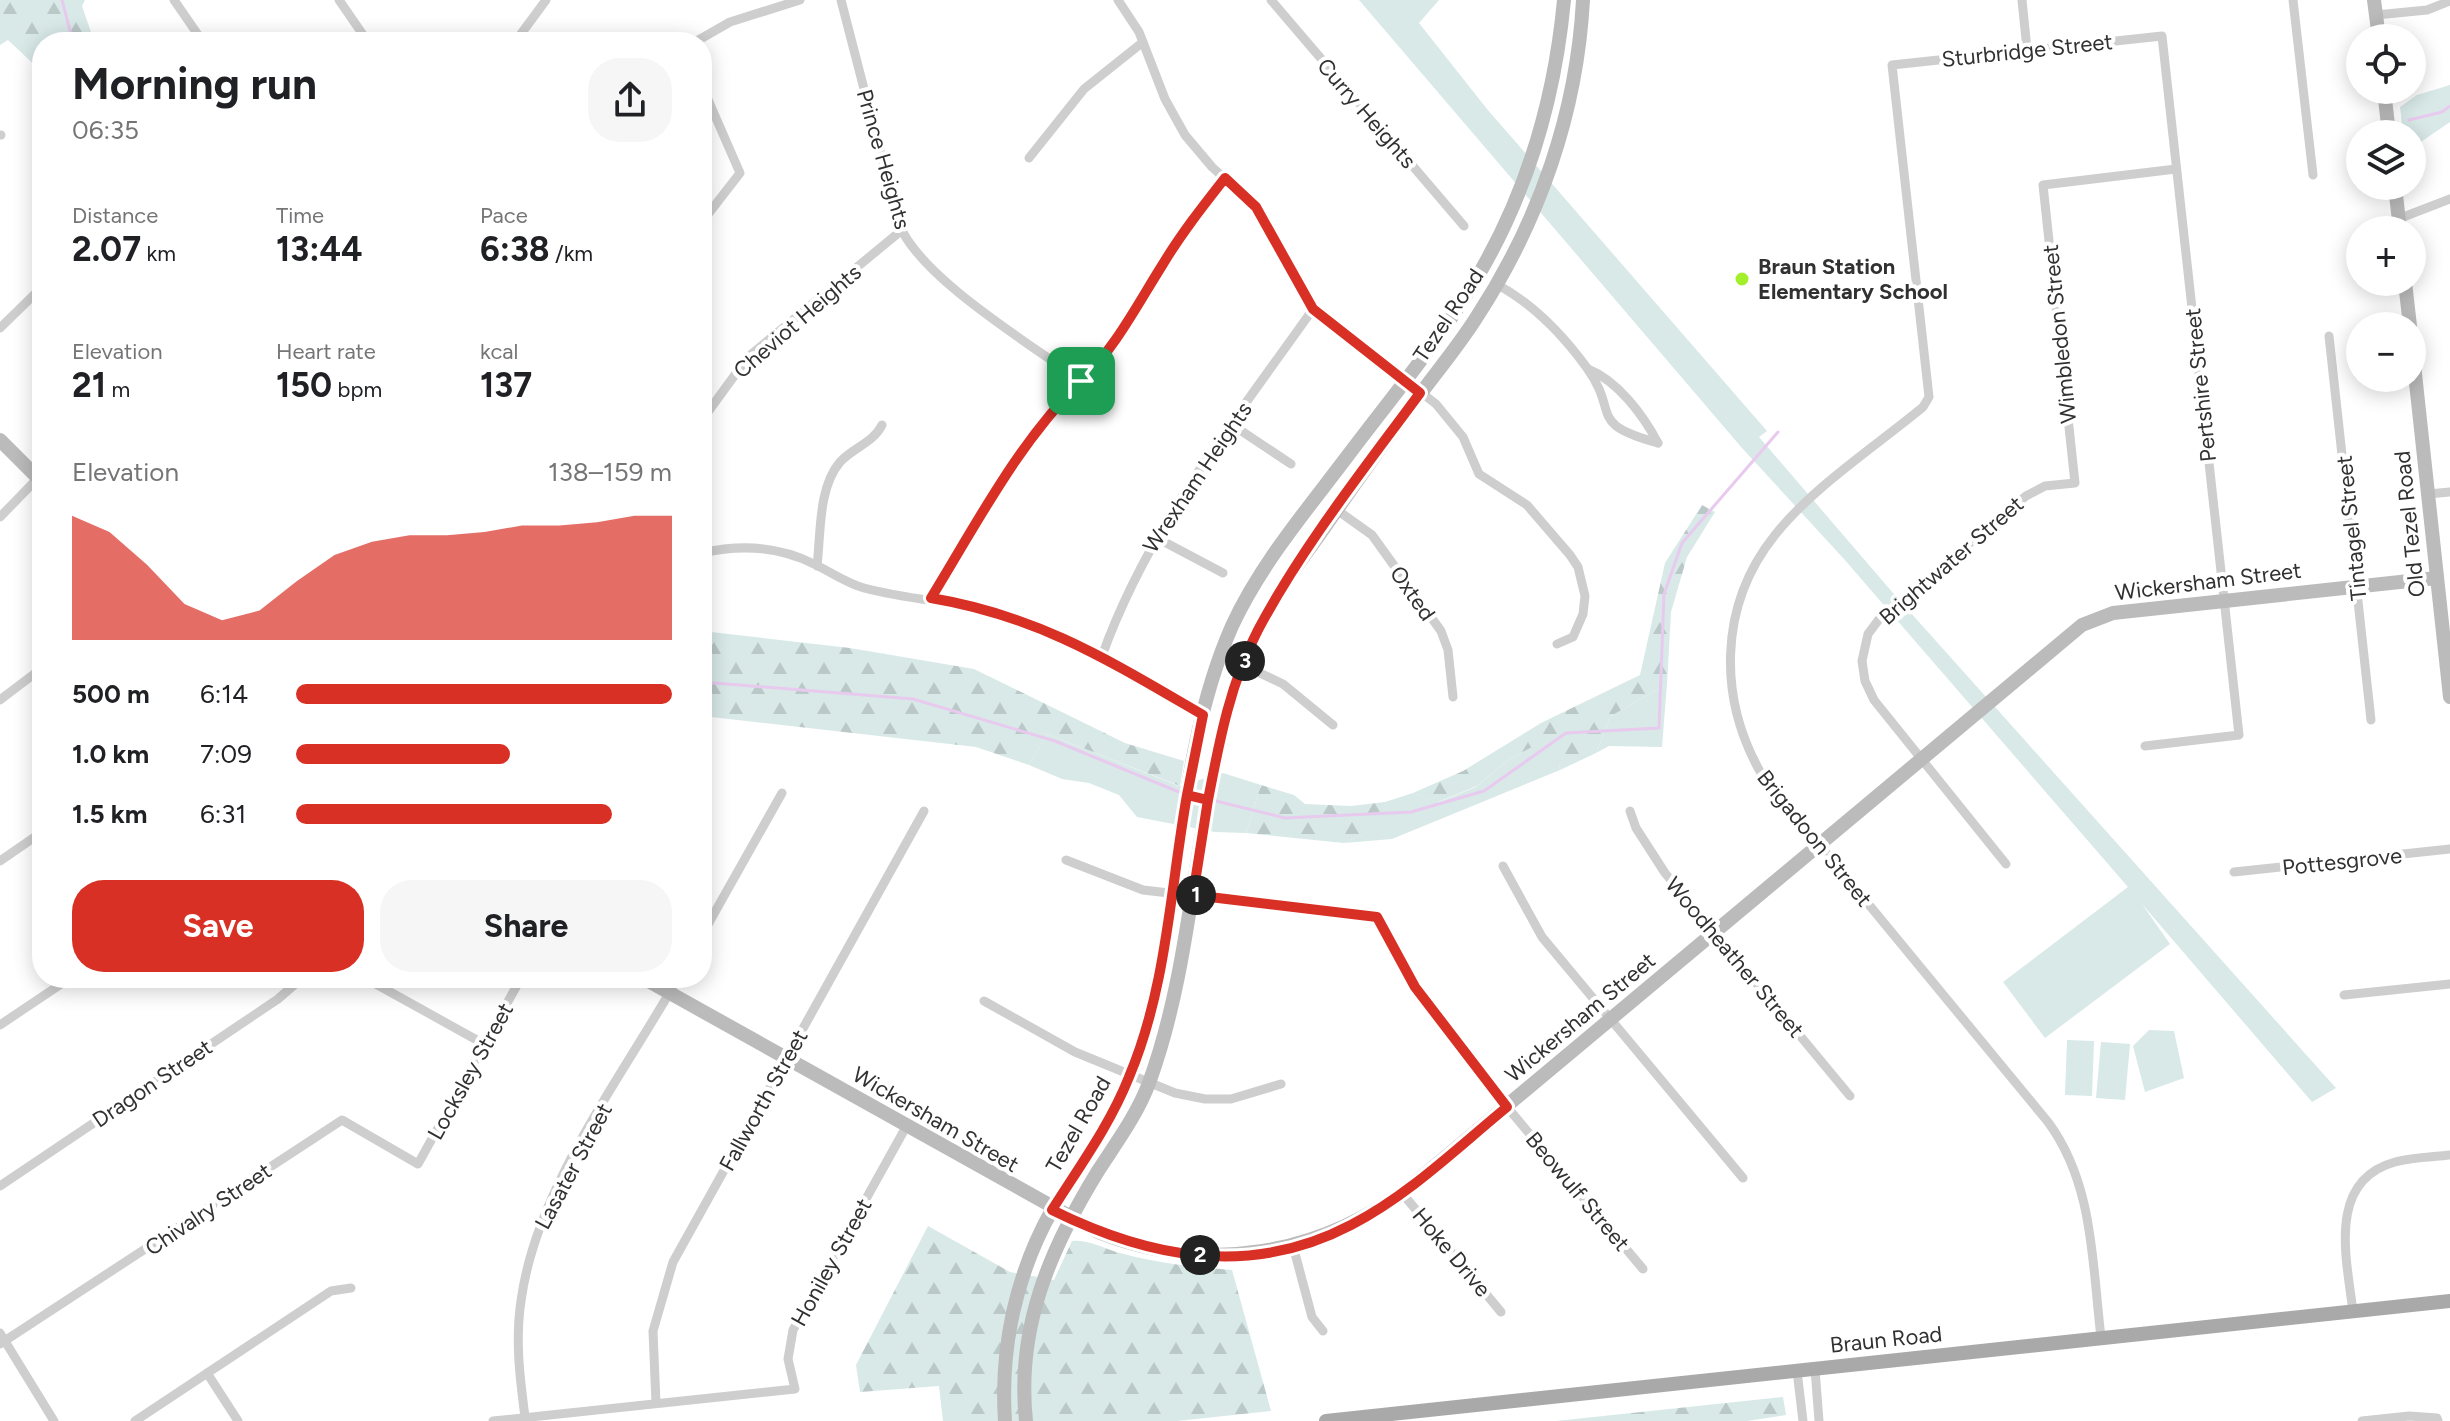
<!DOCTYPE html>
<html lang="en">
<head>
<meta charset="utf-8">
<style>
	body { margin:0; font-family:Figtree,sans-serif; background:#f6f6f6; color:#202124; height:100vh; display:flex; flex-direction:column; font-size:30px; white-space:nowrap }
	* { box-sizing:border-box; margin:0 }
	p { font-size:26px; color:#757577 }
	.icon { flex:none; width:44px; height:44px; fill:none; stroke:currentColor; stroke-width:2; stroke-linecap:round; stroke-linejoin:round }
	.map { position:relative; flex:1; overflow:hidden }
	.side { position:absolute; left:32px; top:32px; width:680px; height:956px; display:flex; flex-direction:column; background:#fff; border-radius:32px; box-shadow:0 4px 20px #0003 }
	.side>* { flex:none }
	.buttons { position:absolute; left:2346px; top:24px; display:grid; gap:16px }
	.buttons a { display:grid; place-items:center; width:80px; height:80px; border-radius:50%; background:#fff; box-shadow:0 4px 20px #0003; font-size:40px }
	.pin { position:absolute; display:grid; place-items:center; width:68px; height:68px; color:#fff; margin:-34px; border-radius:16px; box-shadow:0 4px 12px #0006 }
	.km { position:absolute; width:40px; height:40px; margin:-20px; border-radius:50%; background:#222; color:#fff; font-size:22px; line-height:40px; text-align:center }
	.round { display:grid; place-items:center; flex:none; width:84px; height:84px; border-radius:32px; background:#f6f6f6 }
	.summary { display:flex; align-items:center; justify-content:space-between; height:136px; padding:0 40px }
	h1 { font-size:44px; font-weight:700; line-height:60px }
	.stats { display:grid; grid-template-columns:repeat(3,1fr); gap:12px; height:136px; padding:8px 40px }
	.stats div { display:grid; align-content:center }
	.stats b { font-size:34px; font-weight:700 }
	.stats small { font-size:22px; font-weight:400 }
	.stats p { font-size:22px }
	.chart { height:224px; padding:16px 40px }
	.chart p { display:flex; justify-content:space-between }
	.chart svg { width:100%; height:144px; margin-top:8px; fill:#d93025; opacity:.7 }
	.action { display:flex; gap:16px; margin-top:auto; padding:16px 40px }
	.action a { flex:1; height:92px; border-radius:32px; background:#d93025; color:#fff; font-size:32px; font-weight:700; line-height:92px; text-align:center }
	.action a+a { background:#f6f6f6; color:#202124 }
	ul { padding:0 40px; list-style:none; font-size:26px }
	li { display:grid; grid-template-columns:128px 96px 1fr; align-items:center; height:60px }
	li i { height:20px; border-radius:10px; background:#d93025 }
	.map>svg:first-child { display:block }
	.green { fill:#d8e9e8 }
	.forest { fill:url(#forest-firs) }
	.lines { fill:none; stroke-linecap:round; stroke-linejoin:round }
	.stream { stroke:#e9caef; stroke-width:3 }
	.street { stroke:#cecece; stroke-width:9 }
	.secondary { stroke:#bbb; stroke-width:14 }
	.primary { stroke:#a9a9a9; stroke-width:14 }
	.route-casing { stroke:#fff; stroke-width:16 }
	.route { stroke:#d93025; stroke-width:10 }
	.poi-dot { fill:#a4ef2c; stroke:#fff; stroke-width:3 }
	.labels { text-anchor:middle; stroke-width:8; stroke-linejoin:round; paint-order:stroke }
	.street-label { font-size:22px; fill:#313131; stroke:#fff }
	.poi-label { font-size:22px; font-weight:bold; fill:#313131; stroke:#fff; text-anchor:start }
</style>
</head>
<body>
<div class="map">
<svg width="2450" height="1421" viewBox="0 0 2450 1421">
	<defs>
		<pattern id="forest-firs" width="22" height="20" patternUnits="userSpaceOnUse" patternTransform="scale(2)"><rect width="22" height="20" fill="#d8e9e8"/><path d="M5 1l3.5 6h-7zM16 11l3.5 6h-7z" fill="#bac8c7"/></pattern>
	</defs>
	<rect width="100%" height="100%" fill="#fff"/>
	<g class="green">
		<path d="M1359,0H1439L1419,23L1487,109L1767,431L1759,437L1893,593L2336,1088L2312,1102L2142,904L2170,944L2045,1038L2003,982L2128,887L1844,559L1742,448Z"/>
		<path d="M2450,85V122L2412,148V134H2403L2400,107L2417,95Z"/>
		<path d="M1667,684L1662,747L1609,746L1596,753L1611,716Z"/>
		<path d="M1047,734L1179,786L1223,773L1261,785L1246,833L1215,832L1137,817L1119,795L1089,783L1062,779L1029,765Z"/>
		<path d="M1556,734L1560,770L1392,839L1344,843L1389,822L1385,802L1413,793L1439,802L1476,787L1511,758Z"/>
		<path d="M2149,1030L2174,1031L2184,1078L2145,1092L2133,1046Z"/>
		<path d="M2067,1040L2094,1041L2092,1096L2065,1095Z"/>
		<path d="M2101,1042L2130,1044L2125,1100L2096,1098Z"/>
	</g>
	<g class="forest">
		<path d="M0,0H85L82,6L94,41L42,42V72L8,40L0,45Z"/>
		<path d="M1702,505L1715,512L1687,557L1671,612L1667,684L1611,716L1596,753L1560,770L1555,735L1511,758L1477,786L1438,802L1413,793L1463,771L1541,723L1640,675L1665,563Z"/>
		<path d="M702,631L850,648L974,669L1125,743L1184,761L1180,786L1047,734L1029,765L976,747L702,716Z"/>
		<path d="M1261,785L1294,795L1305,804L1351,806L1385,802L1390,822L1344,843L1246,833Z"/>
		<path d="M928,1226L1010,1272L1054,1280L1072,1241C1089,1239 1104,1249 1120,1253C1156,1263 1194,1267 1232,1270L1271,1411L1177,1421H943L939,1386L860,1392L856,1365Z"/>
		<path d="M1783,1397L1786,1415L1747,1421H1556Z"/>
	</g>
	<g class="lines">
		<g class="stream">
			<path d="M62,0L73,42"/>
			<path d="M2409,120L2442,112L2450,106"/>
			<path d="M702,682L913,699L1055,741L1179,792"/>
			<path d="M1216,801L1285,818L1411,812L1484,791L1566,733L1659,728L1664,594L1682,543L1778,432"/>
		</g>
		<g class="street">
			<path d="M174,0L203,42"/>
			<path d="M339,0L368,42"/>
			<path d="M841,0L899,224C920,278 1032,345 1081,381"/>
			<path d="M1118,0L1139,32L1165,99L1185,135L1212,167L1256,207L1313,309L1436,404L1463,437L1479,474L1527,505L1570,555L1578,567L1585,596L1583,614L1573,637L1557,644"/>
			<path d="M1271,0L1464,226"/>
			<path d="M2022,0L2027,49"/>
			<path d="M2293,0L2313,175"/>
			<path d="M2376,15L2427,10L2450,1"/>
			<path d="M515,42L546,0"/>
			<path d="M695,42L730,22L800,0"/>
			<path d="M702,86L740,173L702,222"/>
			<path d="M0,135H1"/>
			<path d="M1029,158L1084,89L1143,42"/>
			<path d="M2398,219L2450,199"/>
			<path d="M1496,284C1532,303 1563,335 1587,368C1620,414 1586,423 1658,443"/>
			<path d="M0,328L42,287"/>
			<path d="M2329,336L2371,720"/>
			<path d="M1588,369C1618,381 1643,415 1658,443"/>
			<path d="M702,420L748,357L902,230"/>
			<path d="M1231,424L1291,464"/>
			<path d="M2428,494L2450,492"/>
			<path d="M1337,510L1372,535L1441,631L1448,650L1453,697"/>
			<path d="M0,517L40,476"/>
			<path d="M1155,537L1223,573"/>
			<path d="M702,553C741,544 778,546 814,564C831,572 846,583 864,588C913,601 964,602 1013,617C1081,637 1142,680 1203,715"/>
			<path d="M817,566C821,533 818,488 840,462C854,447 873,443 882,425"/>
			<path d="M931,598L1022,450L1058,403L1099,364L1196,214L1225,178"/>
			<path d="M1102,656C1148,527 1234,421 1313,309"/>
			<path d="M1243,665L1283,684L1333,725"/>
			<path d="M0,700L42,668"/>
			<path d="M1630,811L1636,828L1665,873L1850,1096"/>
			<path d="M1066,860L1143,890L1377,917L1415,987L1460,1051L1643,1269"/>
			<path d="M0,861L42,832"/>
			<path d="M2006,864L1874,700L1865,681L1862,661L1868,634L1880,618L2026,496L2045,486L2075,483L2043,185L2176,169"/>
			<path d="M1503,866L1542,937L1743,1178"/>
			<path d="M2234,872L2450,849"/>
			<path d="M702,935L782,793"/>
			<path d="M365,978L484,1044"/>
			<path d="M2344,995L2450,984"/>
			<path d="M984,1001L1075,1052L1175,1093L1205,1099H1231L1281,1084"/>
			<path d="M0,1025L70,978"/>
			<path d="M0,1186L278,999L302,978"/>
			<path d="M1402,1193L1501,1312"/>
			<path d="M1293,1246L1312,1317L1323,1331"/>
			<path d="M2353,1312C2347,1260 2326,1181 2395,1162C2413,1157 2432,1157 2450,1155"/>
			<path d="M0,1333L54,1421"/>
			<path d="M2101,1337C2092,1264 2094,1184 2048,1122L1762,775C1718,699 1718,606 1775,535C1813,487 1876,446 1923,407L1929,397L1892,65L2162,36L2239,735L2145,746"/>
			<path d="M0,1344L342,1120L418,1164L521,978"/>
			<path d="M1815,1369L1819,1421"/>
			<path d="M1797,1371L1803,1421"/>
			<path d="M207,1373L238,1421"/>
			<path d="M656,1403L653,1331L673,1262L924,811"/>
			<path d="M525,1417C520,1379 515,1340 521,1301C536,1188 622,1077 678,978"/>
			<path d="M135,1421L331,1291L351,1288"/>
			<path d="M493,1421L795,1389L788,1359L793,1330L906,1127"/>
			<path d="M2362,1421L2409,1416L2437,1418L2438,1421"/>
		</g>
		<g class="secondary">
			<path d="M2374,0L2379,38"/>
			<path d="M2384,90L2389,134"/>
			<path d="M2395,186L2400,230"/>
			<path d="M2405,282L2410,326"/>
			<path d="M2412,346L2450,697"/>
			<path d="M0,440L42,482"/>
			<path d="M643,978L1098,1232C1206,1275 1320,1256 1412,1185L2082,625L2113,613L2437,578"/>
			<path d="M1005,1421C1000,1348 1016,1274 1052,1210C1078,1165 1112,1124 1130,1075C1186,931 1169,769 1232,626C1260,565 1306,511 1346,458C1391,398 1441,339 1479,274C1528,190 1555,96 1564,0"/>
			<path d="M1026,1421C1016,1328 1050,1249 1098,1171C1116,1143 1137,1115 1149,1083C1202,938 1191,777 1255,636C1274,594 1305,556 1331,518C1360,477 1388,436 1418,397C1438,370 1460,344 1478,315C1539,221 1577,113 1583,0"/>
		</g>
		<path class="primary" d="M1326,1421L2450,1301"/>
	</g>
	<g class="lines">
		<defs>
			<path id="route" d="M1081,381C1018,443 977,523 931,598C1039,616 1110,661 1203,715L1187,795L1208,800L1193,895L1377,917L1415,987L1507,1107C1457,1148 1409,1195 1351,1225C1250,1278 1149,1258 1052,1210C1079,1167 1110,1125 1129,1077C1167,987 1170,890 1187,795L1208,800C1219,743 1230,683 1258,630C1302,547 1364,469 1420,393L1313,309L1256,207L1225,178C1203,206 1181,234 1163,264C1137,305 1116,347 1081,381"/>
		</defs>
		<use href="#route" class="route-casing"/>
		<use href="#route" class="route"/>
	</g>
	<circle class="poi-dot" cx="1742" cy="279" r="8"/>
	<g class="labels">
		<g class="street-label">
			<text transform="translate(2027 50) rotate(-6)" y="8">Sturbridge Street</text>
			<text transform="translate(1367 113) rotate(49)" y="8">Curry Heights</text>
			<text transform="translate(884 159) rotate(74)" y="8">Prince Heights</text>
			<text transform="translate(1448 315) rotate(-56)" y="8">Tezel Road</text>
			<text transform="translate(797 321) rotate(-41)" y="8">Cheviot Heights</text>
			<text transform="translate(2059 334) rotate(-96)" y="8">Wimbledon Street</text>
			<text transform="translate(2200 385) rotate(-96)" y="8">Pertshire Street</text>
			<text transform="translate(1197 477) rotate(-56)" y="8">Wrexham Heights</text>
			<text transform="translate(2409 524) rotate(-96)" y="8">Old Tezel Road</text>
			<text transform="translate(2351 528) rotate(-96)" y="8">Tintagel Street</text>
			<text transform="translate(1951 560) rotate(-41)" y="8">Brightwater Street</text>
			<text transform="translate(2208 581) rotate(-7)" y="8">Wickersham Street</text>
			<text transform="translate(1413 593) rotate(55)" y="8">Oxted</text>
			<text transform="translate(1815 838) rotate(51)" y="8">Brigadoon Street</text>
			<text transform="translate(2342 861) rotate(-6)" y="8">Pottesgrove</text>
			<text transform="translate(1735 957) rotate(50)" y="8">Woodheather Street</text>
			<text transform="translate(1580 1017) rotate(-40)" y="8">Wickersham Street</text>
			<text transform="translate(470 1071) rotate(-61)" y="8">Locksley Street</text>
			<text transform="translate(152 1083) rotate(-34)" y="8">Dragon Street</text>
			<text transform="translate(763 1100) rotate(-61)" y="8">Fallworth Street</text>
			<text transform="translate(936 1119) rotate(30)" y="8">Wickersham Street</text>
			<text transform="translate(1078 1124) rotate(-60)" y="8">Tezel Road</text>
			<text transform="translate(573 1166) rotate(-62)" y="8">Lasater Street</text>
			<text transform="translate(1578 1191) rotate(50)" y="8">Beowulf Street</text>
			<text transform="translate(208 1209) rotate(-34)" y="8">Chivalry Street</text>
			<text transform="translate(1452 1252) rotate(50)" y="8">Hoke Drive</text>
			<text transform="translate(831 1262) rotate(-61)" y="8">Honiley Street</text>
			<text transform="translate(1886 1339) rotate(-6)" y="8">Braun Road</text>
		</g>
		<g class="poi-label">
			<text x="1758" y="274">Braun Station<tspan x="1758" dy="25">Elementary School</tspan></text>
		</g>
	</g>
</svg>
<div class="buttons">
<a><svg class="icon" aria-label="locate" viewBox="0 0 24 24"><circle cx="12" cy="12" r="6"/><path d="M12 2v4M12 18v4M2 12h4M18 12h4"/></svg></a>
<a><svg class="icon" aria-label="layers" viewBox="0 0 24 24"><path d="M12 4l9 5-9 5-9-5zM3 14l9 5 9-5"/></svg></a>
<a>+</a>
<a>−</a>
</div>
<div class="pin" style="left:1081px;top:381px;background:#1e9e55"><svg class="icon" aria-label="arrive" viewBox="0 0 24 24"><path d="M6 21V4h12l-3 4 3 4H6"/></svg></div>
<b class="km" style="left:1196px;top:895px">1</b>
<b class="km" style="left:1200px;top:1255px">2</b>
<b class="km" style="left:1245px;top:661px">3</b>
<section class="side">
<div class="summary"><div><h1>Morning run</h1><p>06:35</p></div><a class="round"><svg class="icon" aria-label="share" viewBox="0 0 24 24"><path d="M12 15V3M7 8l5-5 5 5M5 13v7h14v-7"/></svg></a></div>
<div class="stats">
<div><p>Distance</p><b>2.07<small> km</small></b></div>
<div><p>Time</p><b>13:44</b></div>
<div><p>Pace</p><b>6:38<small> /km</small></b></div>
</div>
<div class="stats">
<div><p>Elevation</p><b>21<small> m</small></b></div>
<div><p>Heart rate</p><b>150<small> bpm</small></b></div>
<div><p>kcal</p><b>137</b></div>
</div>
<div class="chart"><p><span>Elevation</span>138–159 m</p>
<svg viewBox="0 0 160 44" preserveAspectRatio="none"><path d="M0 44V6L10 11L20 21L30 33L40 38L50 35L60 26L70 18L80 14L90 12L100 12L110 11L120 9L130 9L140 8L150 6L160 6V44z"/></svg>
</div>
<ul>
<li><b>500 m</b>6:14<i style="width:100%"></i></li>
<li><b>1.0 km</b>7:09<i style="width:57%"></i></li>
<li><b>1.5 km</b>6:31<i style="width:84%"></i></li>
</ul>
<div class="action"><a>Save</a><a>Share</a></div>
</section>
</div>
</body>
</html>
